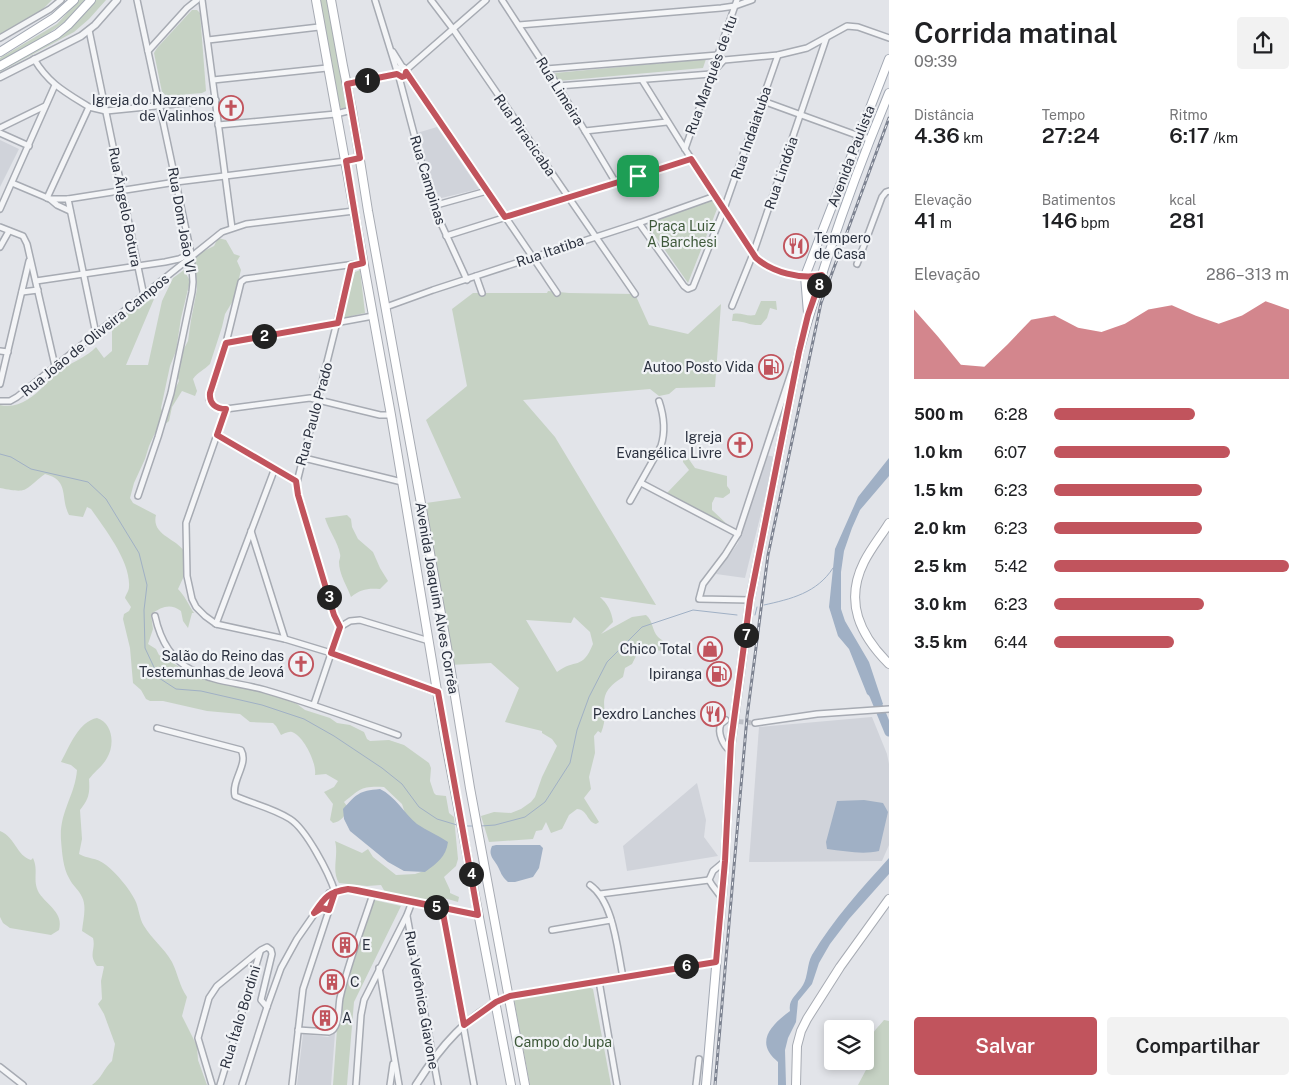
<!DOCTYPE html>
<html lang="pt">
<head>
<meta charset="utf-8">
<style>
	body { margin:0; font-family:"Public Sans",sans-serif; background:#f2f2f2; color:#202124; height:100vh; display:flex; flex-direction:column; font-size:19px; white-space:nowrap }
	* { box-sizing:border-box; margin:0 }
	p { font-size:16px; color:#757577 }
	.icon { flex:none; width:28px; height:28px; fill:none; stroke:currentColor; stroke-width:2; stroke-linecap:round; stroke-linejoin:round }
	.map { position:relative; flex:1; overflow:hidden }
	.panel { display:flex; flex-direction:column; background:#fff; width:425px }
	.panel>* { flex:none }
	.controls { position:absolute; left:824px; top:1020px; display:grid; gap:10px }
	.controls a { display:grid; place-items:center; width:50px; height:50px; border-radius:5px; background:#fff; box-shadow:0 2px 8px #0003; font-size:25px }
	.pin { position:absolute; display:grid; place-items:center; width:42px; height:42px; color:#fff; margin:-21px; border-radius:10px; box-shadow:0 2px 8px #0006 }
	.km { position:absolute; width:25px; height:25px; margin:-12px; border-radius:50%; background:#222; color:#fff; font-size:14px; line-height:25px; text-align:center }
	.round { display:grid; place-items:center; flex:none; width:52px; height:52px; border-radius:5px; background:#f2f2f2 }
	.headline { display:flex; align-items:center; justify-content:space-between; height:85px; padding:0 25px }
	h1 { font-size:28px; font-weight:600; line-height:38px }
	.metrics { display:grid; grid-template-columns:repeat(3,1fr); gap:8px; height:85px; padding:5px 25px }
	.metrics div { display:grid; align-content:center }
	.metrics b { font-size:21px; font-weight:600 }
	.metrics small { font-size:14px; font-weight:400 }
	.metrics p { font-size:14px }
	.chart { height:140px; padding:10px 25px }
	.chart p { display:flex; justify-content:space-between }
	.chart svg { width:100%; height:90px; margin-top:5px; fill:#c1545d; opacity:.7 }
	.primary-button { display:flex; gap:10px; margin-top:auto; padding:10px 25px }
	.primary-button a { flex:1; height:58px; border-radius:5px; background:#c1545d; color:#fff; font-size:20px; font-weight:600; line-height:58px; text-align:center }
	.primary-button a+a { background:#f2f2f2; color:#202124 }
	ul { padding:0 25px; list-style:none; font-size:16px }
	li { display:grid; grid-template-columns:80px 60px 1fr; align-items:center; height:38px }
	li i { height:12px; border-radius:6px; background:#c1545d }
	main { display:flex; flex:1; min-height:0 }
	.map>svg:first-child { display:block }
	.built { fill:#d0d3da }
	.green { fill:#c6d2c4; fill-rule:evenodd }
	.water { fill:#a0b0c5 }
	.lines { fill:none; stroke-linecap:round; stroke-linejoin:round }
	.stream { stroke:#a0b0c5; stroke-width:1 }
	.river { stroke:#a0b0c5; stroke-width:9 }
	.minor-tunnel { stroke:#bdc0c7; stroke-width:5; stroke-dasharray:5 2.5; stroke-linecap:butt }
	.minor-casing { stroke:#a7abb3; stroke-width:8 }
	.tertiary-casing { stroke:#a7abb3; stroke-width:9 }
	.secondary-casing { stroke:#a7abb3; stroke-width:10 }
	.primary-casing { stroke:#a2a8b3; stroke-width:10 }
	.minor { stroke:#f4f5f7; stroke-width:5 }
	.tertiary { stroke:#f4f5f7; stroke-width:6 }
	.secondary { stroke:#fff; stroke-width:8 }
	.primary { stroke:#fff; stroke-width:8 }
	.rail-casing { stroke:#7d8391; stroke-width:3 }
	.rail { stroke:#f1f3f6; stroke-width:1; stroke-dasharray:4; stroke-linecap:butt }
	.route-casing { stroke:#fff; stroke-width:10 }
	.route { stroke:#c1545d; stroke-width:6 }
	.labels { text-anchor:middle; stroke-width:4.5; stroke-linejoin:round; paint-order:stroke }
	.street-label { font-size:14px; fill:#2b313f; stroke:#f1f3f6 }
	.poi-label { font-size:14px; fill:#2b313f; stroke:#f1f3f6; text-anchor:end }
	.park-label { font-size:14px; fill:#3e593a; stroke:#f1f3f6 }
</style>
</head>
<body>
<main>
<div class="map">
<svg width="889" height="1085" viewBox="0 0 889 1085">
	<rect width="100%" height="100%" fill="#e2e4e9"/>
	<g class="built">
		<path d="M437,127L479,189L433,200L417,133Z"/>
		<path d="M0,140L19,149L0,187Z"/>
		<path d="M766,455L775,457L745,578L716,574L738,543Z"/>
		<path d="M872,717L887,754L889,764V845L882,861L749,862L759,727Z"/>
		<path d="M697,783L706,820L704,837L718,856L627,871L623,846Z"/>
		<path d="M335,1033L331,1085H297L303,1034L328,1037Z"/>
	</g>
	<g class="green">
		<path d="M0,0H52L42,10L0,34Z"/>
		<path d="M79,0H85L67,20L41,39L0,62V58L57,24Z"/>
		<path d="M94,0H106L89,19L74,32L0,72V68L24,56Z"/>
		<path d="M320,0H328L347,106L343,110L339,106Z"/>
		<path d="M192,10H197L200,13L206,91L202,93L167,96L162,92L154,53L157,48Z"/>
		<path d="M706,59L703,68L558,81L555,73Z"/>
		<path d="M712,200L717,209L688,283L646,223Z"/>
		<path d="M218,238L226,240L234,254L240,256L237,261L241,270L234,299L225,314L222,327L210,364C204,370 198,372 193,379L197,391L195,396L182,391L172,407L169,421L155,433L149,446L145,459L134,483L130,498L133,503L156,515C151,535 176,538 185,552L184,576L178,589C185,596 188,604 194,613H192L188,628L183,621L181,611C170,603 162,607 151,614L153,629L148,644L156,649L159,655L195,676L220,683L261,690L297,704L305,710L330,718L337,723L350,725L364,732L367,739L370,741L389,740L404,745L429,763L431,768L430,781L434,793L436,795L446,796L449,813L454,817L458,859L456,866L444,877L450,890V893L459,897L458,902L444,898L428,900L411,898L407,896L396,897L385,892L381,885L367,886L339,883C331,871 339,855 335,841L362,853L368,849L373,857L396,875L415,874L424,871L402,804L384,787C360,786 361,789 344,802L349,809C345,815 341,822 333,823L330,820L333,804L324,792L334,787L338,781L326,774L315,775C317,764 304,736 292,732C288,731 284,734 281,735L276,726L273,723L250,722L240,714L207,711L163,701H150L146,699L141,690L133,683L130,648L123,619L124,614L129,611L131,607L125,598C126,594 129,591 129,587C131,562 105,529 91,509L87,507L83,517L69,515C60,498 70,480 45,474C23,490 30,494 0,488V405C18,409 32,398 44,386C49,382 51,376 57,372C68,364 89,356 96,347L104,358L112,351V330L121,317L142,301L154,299L126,365H148L162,301L173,278L184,270L190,281L181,318L176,351L170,366L161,408L163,414H166L168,412L174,391L179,381L175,370L178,360L188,341L191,320L197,289L194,260L198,254L214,246Z"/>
		<path d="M360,270L365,313L342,318L355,272Z"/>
		<path d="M548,291L569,293L635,294L649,325L688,334L721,304L715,387L676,388L669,394L659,396L650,389L523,400L555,437L656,605L600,597C607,603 612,612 613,622L601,634L632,617L646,615C653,620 652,631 658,637C663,642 667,641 669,649L668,651C658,652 649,647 639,650L632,664L625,668L623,677C591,697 612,708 601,733L598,731L594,736L595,753L589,777L591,789L584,798L599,822L596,824C587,822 588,810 577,809L569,815L562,829L551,833L546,822L542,830L536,831L533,839L489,842L481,816L494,812L511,813L521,809L531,802L535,797L542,777L557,746L552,739L542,733V731L505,722L519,688L491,663L449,665L426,503L461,498L426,420L467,386L452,309L473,293H547ZM574,617L590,632L593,644C582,671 575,658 557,672L526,620L571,623Z"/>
		<path d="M761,301H776L777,310L770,308L767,318L761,325C751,326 742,320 732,321L733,314C741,312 747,317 755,315Z"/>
		<path d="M685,456L688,458L695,468L727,476V486L730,490V493L723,498L715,497L712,503V510L730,527L667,493L689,470L683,462V459Z"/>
		<path d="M347,515L351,519L352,527L358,539L373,552L380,568L388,581L380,589C368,588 361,589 351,597C347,586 339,574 339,562C339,561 341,556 340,554C338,542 329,531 325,518Z"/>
		<path d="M97,718C113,723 115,745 107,758C103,766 94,772 89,779C90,793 89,799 80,810L82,839L79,854C87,859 96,857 106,865C117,874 129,888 135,900C139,908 139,918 144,926C152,939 164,948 172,962C178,974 179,985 187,997L182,1016L197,1046L198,1060L207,1085H92C102,1078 104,1068 112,1061L115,1044L104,1014L98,1004L102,999L101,981L104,967L103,966H97C88,954 96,950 93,938L82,931C83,920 87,907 82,897C79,890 72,885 69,878C63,868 62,852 61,840C59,812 75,796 77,770L71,765L61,762C69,747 79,721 97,718Z"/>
		<path d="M0,831C15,837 17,856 31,860L33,858C39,871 32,880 39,893C47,905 64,913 59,930L51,935L10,928L3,923L0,917Z"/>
		<path d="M374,900L401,906L354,1002L347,1085H333L338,1015L371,905Z"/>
		<path d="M588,987L593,989L611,1085H530L514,1000L518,996Z"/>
		<path d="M884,1020L889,1021V1085H858L867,1068L858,1061H865C865,1040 871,1035 884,1020Z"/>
	</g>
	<g class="water">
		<path d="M889,458V476L860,510L852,528L844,551L841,572V609L845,621L869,662L883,704H873L874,700L867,694L849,649L838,636L829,607L835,549L858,497Z"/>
		<path d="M380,789C395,796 404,813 417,824C427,831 438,835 448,842C446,857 437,863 425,872L404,871L388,862L350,831L344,819L343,809C357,794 358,791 380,789Z"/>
		<path d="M864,800L883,803L888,812L879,851C862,855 845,851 827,849L826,842L837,801Z"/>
		<path d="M496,845H540L543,848L539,868L533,877L515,882H508C501,876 501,872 497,865C493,858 488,855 492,846Z"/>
		<path d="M889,858V874L849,919L830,944L819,963L812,984L798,1001L796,1022L788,1038L785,1050L786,1085H778V1062C775,1059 771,1056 769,1052C759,1035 778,1020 790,1011C788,999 797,995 803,985C808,977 807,964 812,955C833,920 861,889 889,858Z"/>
	</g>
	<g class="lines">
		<g class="stream">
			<path d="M0,454L11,457L31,469L88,482L106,499L139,553L147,585L144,610L145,648L159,678L176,689L201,691L262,705L304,719L334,736L382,768L402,784L419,807L437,819L457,825"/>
			<path d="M764,605C791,599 817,593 833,568"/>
			<path d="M755,615L757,607"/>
			<path d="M466,826H474"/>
			<path d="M481,826L495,825L525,817L545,802L570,763L577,730L589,697L607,662L642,627L693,610L737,615"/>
		</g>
		<path class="river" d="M873,693L889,732"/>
		<path class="minor-tunnel" d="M731,721L755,723"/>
		<defs>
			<g id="minor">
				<path d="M137,0L191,253L193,282L192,292L171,393L158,437L138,496"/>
				<path d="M202,0L232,228"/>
				<path d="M375,0L397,71"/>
				<path d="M431,0L453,29L635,294"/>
				<path d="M502,0L558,86L616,183"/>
				<path d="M519,25L721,8L735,6L752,0"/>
				<path d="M89,30L144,296"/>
				<path d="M0,38L50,9L61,0"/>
				<path d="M208,40L319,27"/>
				<path d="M148,51L187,8L197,0"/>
				<path d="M393,52L403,68"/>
				<path d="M34,59C49,84 65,92 89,107L106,111L216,100"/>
				<circle cx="402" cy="72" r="5"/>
				<path d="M546,69L718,55L724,60"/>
				<path d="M406,70L486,0"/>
				<path d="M407,72L557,293"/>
				<path d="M399,77L433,206L467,280"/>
				<path d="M213,80L327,68"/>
				<path d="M642,80L685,149L756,258C771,271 802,280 822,275"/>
				<path d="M347,84L397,74"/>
				<path d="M558,86L711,74L724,60L778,55L807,48L847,26L858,27L889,38"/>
				<path d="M763,101L859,136L870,139"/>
				<path d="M218,125L336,114L352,110"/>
				<path d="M0,128L45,106"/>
				<path d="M585,131L667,122"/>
				<path d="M0,133L29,146"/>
				<path d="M685,149L737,0"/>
				<path d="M12,183L50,199L57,205L70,211"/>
				<path d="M47,198L89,107"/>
				<path d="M50,199H68L176,182L346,161L359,158"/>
				<path d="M68,199L96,334"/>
				<path d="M433,206L487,191"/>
				<path d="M0,209L55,85"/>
				<path d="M639,223L684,286L688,289L693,287L724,209L778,55"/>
				<path d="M0,227L23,236L27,244L55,366"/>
				<path d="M446,236L691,159"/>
				<path d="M0,247L9,231"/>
				<path d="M363,263L245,279L241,282L226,343L209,399L215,407L226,409L310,398L380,415H391"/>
				<path d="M857,264L882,197L886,192L889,191"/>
				<path d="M476,276L482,293"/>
				<path d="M36,281L165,262L179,259L191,253"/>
				<path d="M22,292L38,290"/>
				<path d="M732,306L753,254L826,39"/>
				<path d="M386,307L433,290L639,223L715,196"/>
				<path d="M226,343L373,316"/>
				<path d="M0,351L8,352"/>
				<path d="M0,384L29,261"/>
				<path d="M0,401H10L17,397L222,232L246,224L354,211"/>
				<path d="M226,409L186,523L187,576L192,599L196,607L205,616L216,624L285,639L331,653L438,693"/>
				<path d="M217,435L297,481"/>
				<path d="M304,458L402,482"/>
				<path d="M641,483L738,534"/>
				<path d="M630,501L661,446C666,430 664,416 659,401"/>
				<path d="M251,531L285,639"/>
				<path d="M750,600L699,599L703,584L725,555L738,534L794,364"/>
				<path d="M155,616C160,639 170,659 192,670C213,682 241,683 265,690C310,703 354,719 398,735"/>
				<path d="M216,624L275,468"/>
				<path d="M340,627L350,621L360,620L429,641"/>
				<path d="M314,704L340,627L334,615L296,486L351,266"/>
				<path d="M726,720L721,724C717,733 723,745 730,751"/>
				<path d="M755,723L817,714L889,709"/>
				<path d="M157,728L241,750C249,764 231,780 235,796C253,804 273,808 290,819C306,829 329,873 335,892"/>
				<path d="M590,885C614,902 617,949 623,977"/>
				<path d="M600,894L709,880"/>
				<path d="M721,897L712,885L709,880L713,871L725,861"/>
				<path d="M442,908L474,1085"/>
				<path d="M407,916L438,1085"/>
				<path d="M552,930L611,920"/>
				<path d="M379,968L399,1085"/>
				<path d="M599,981L617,1085"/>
				<path d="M298,1030L329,1032C340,1029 338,1008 340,998C348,963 362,928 373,894"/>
				<path d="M0,1067L23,1085"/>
				<path d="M212,1085L198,1038L209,998L217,986L261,950L267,947L271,950L272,954L261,1000L267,1007"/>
				<path d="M220,1085L260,952"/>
				<path d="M242,1085L267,1007L281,968L297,939L329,893L348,889L356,890L478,915"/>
				<path d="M292,1085L303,989L335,892"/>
				<path d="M356,1085L361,1015L364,1000L407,915L412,902"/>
				<path d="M390,1085L393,1064"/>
				<path d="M696,1085L699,1059"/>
			</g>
			<g id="tertiary">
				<path d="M0,77L81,36L95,25L117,0"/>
				<path d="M416,1085C440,1047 467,1014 510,996L716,962"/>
			</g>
			<g id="secondary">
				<path d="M316,0L391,415L445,739L511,1085"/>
				<path d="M331,0L343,66L352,110L368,211L447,647L470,788L525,1085"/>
				<path d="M889,523C881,536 871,548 864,562C844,602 860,635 889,664"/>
				<path d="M796,1085L797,1046L801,1031L807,1019L840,967L889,899"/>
			</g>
			<g id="primary">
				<path d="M0,52L54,18L74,0"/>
				<path d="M0,66L57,34L68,25L91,0"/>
				<path d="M808,313L805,276L889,59"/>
				<path d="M706,1085L725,861L731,743L750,600L799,352C823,264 854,177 889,93"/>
			</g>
		</defs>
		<use href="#minor" class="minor-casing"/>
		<use href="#tertiary" class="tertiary-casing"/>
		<use href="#secondary" class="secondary-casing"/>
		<use href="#primary" class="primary-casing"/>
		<use href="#minor" class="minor"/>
		<use href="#tertiary" class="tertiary"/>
		<use href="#secondary" class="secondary"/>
		<use href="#primary" class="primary"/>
		<defs>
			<path id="rail" d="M715,1085L747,717L768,555L821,303L889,118"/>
		</defs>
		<use href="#rail" class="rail-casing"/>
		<use href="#rail" class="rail"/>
	</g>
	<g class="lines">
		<defs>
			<path id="route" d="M638,176L505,217L406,72L405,76L402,77L397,74L347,84L360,158L346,161L363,263L351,266L338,323L226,343L210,393C209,404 216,409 226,409L217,435L296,481L298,495L334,615L340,627L331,653L438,692L478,915L356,890L348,889L335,892L329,910L322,908L314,913C325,897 328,892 348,889L442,908L464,1025L496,1002L510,996L716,962L725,861L731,742L750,600L799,352L808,315L822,275C801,280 772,272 756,258L691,159L638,176"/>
		</defs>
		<use href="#route" class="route-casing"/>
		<use href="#route" class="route"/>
	</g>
	<defs>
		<symbol id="church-ring" viewBox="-11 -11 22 22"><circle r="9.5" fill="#f1f3f6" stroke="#c1545d" stroke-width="1.5"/><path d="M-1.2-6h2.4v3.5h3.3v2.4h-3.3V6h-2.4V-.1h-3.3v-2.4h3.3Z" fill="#c1545d"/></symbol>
		<symbol id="restaurant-ring" viewBox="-11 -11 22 22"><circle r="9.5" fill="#f1f3f6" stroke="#c1545d" stroke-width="1.5"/><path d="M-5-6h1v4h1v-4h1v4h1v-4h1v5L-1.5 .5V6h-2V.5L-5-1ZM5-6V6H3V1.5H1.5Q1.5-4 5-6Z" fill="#c1545d"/></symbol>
		<symbol id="fuel-ring" viewBox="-11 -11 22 22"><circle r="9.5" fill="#f1f3f6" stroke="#c1545d" stroke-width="1.5"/><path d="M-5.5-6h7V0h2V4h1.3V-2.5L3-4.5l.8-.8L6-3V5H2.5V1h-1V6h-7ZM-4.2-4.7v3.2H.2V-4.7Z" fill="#c1545d"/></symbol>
		<symbol id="shop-ring" viewBox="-11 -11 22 22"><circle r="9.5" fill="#f1f3f6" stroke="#c1545d" stroke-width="1.5"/><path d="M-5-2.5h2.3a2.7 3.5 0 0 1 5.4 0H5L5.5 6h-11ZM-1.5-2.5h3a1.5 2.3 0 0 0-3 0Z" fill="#c1545d"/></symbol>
		<symbol id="building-ring" viewBox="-11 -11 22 22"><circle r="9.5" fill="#f1f3f6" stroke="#c1545d" stroke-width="1.5"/><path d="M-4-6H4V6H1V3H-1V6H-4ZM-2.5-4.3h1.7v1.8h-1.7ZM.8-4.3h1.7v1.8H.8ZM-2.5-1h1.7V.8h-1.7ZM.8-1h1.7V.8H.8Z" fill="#c1545d"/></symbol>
	</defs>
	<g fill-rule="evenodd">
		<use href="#church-ring" x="217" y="94" width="28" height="28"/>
		<use href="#restaurant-ring" x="782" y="232" width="28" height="28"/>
		<use href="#fuel-ring" x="757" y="353" width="28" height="28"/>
		<use href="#church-ring" x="726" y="431" width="28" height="28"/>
		<use href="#shop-ring" x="696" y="635" width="28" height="28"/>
		<use href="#church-ring" x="287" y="650" width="28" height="28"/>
		<use href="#fuel-ring" x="705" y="660" width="28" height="28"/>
		<use href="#restaurant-ring" x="699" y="700" width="28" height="28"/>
		<use href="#building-ring" x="331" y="931" width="28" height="28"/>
		<use href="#building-ring" x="318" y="968" width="28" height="28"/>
		<use href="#building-ring" x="311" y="1004" width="28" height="28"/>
	</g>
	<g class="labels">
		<g class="street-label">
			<text transform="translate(711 75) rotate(-70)" y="5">Rua Marquês de Itu</text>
			<text transform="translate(560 91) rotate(58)" y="5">Rua Limeira</text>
			<text transform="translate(751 133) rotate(-71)" y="5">Rua Indaiatuba</text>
			<text transform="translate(525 135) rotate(55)" y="5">Rua Piracicaba</text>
			<text transform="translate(851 156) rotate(-69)" y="5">Avenida Paulista</text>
			<text transform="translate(781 173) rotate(-71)" y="5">Rua Lindóia</text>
			<text transform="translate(428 180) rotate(73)" y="5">Rua Campinas</text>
			<text transform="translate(125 207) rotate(79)" y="5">Rua Ângelo Botura</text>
			<text transform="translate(182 220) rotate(80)" y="5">Rua Dom João VI</text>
			<text transform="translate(550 251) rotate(-19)" y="5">Rua Itatiba</text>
			<text transform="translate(95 335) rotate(-39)" y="5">Rua João de Oliveira Campos</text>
			<text transform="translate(314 414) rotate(-75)" y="5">Rua Paulo Prado</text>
			<text transform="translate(437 598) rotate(80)" y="5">Avenida Joaquim Alves Corrêa</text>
			<text transform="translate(422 1000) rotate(80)" y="5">Rua Verônica Giavone</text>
			<text transform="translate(240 1017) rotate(-73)" y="5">Rua Ítalo Bordini</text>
		</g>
		<g class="poi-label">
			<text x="214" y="105">Igreja do Nazareno<tspan x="214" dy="16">de Valinhos</tspan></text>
			<text x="814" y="243" text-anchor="start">Tempero<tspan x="814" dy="16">de Casa</tspan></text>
			<text x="754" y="372">Autoo Posto Vida</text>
			<text x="722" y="442">Igreja<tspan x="722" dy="16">Evangélica Livre</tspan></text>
			<text x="692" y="654">Chico Total</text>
			<text x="284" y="661">Salão do Reino das<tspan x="284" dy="16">Testemunhas de Jeová</tspan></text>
			<text x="702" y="679">Ipiranga</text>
			<text x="696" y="719">Pexdro Lanches</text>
			<text x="362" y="950" text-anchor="start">E</text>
			<text x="350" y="987" text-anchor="start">C</text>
			<text x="342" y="1023" text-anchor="start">A</text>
		</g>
		<g class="park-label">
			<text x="682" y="231">Praça Luiz<tspan x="682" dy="16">A Barchesi</tspan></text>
			<text x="563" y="1047">Campo do Jupa</text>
		</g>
	</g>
</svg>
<div class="controls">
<a><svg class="icon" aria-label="layers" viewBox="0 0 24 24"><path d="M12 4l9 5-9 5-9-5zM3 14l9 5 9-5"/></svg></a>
</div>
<div class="pin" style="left:638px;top:176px;background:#1e9e55"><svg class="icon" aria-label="arrive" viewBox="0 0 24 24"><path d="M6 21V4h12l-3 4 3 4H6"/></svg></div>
<b class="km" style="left:367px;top:80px">1</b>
<b class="km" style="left:264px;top:336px">2</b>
<b class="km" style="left:329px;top:597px">3</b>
<b class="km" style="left:471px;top:874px">4</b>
<b class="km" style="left:436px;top:907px">5</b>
<b class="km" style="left:686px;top:966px">6</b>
<b class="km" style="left:746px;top:635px">7</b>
<b class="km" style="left:819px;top:285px">8</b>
</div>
<section class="panel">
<div class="headline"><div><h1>Corrida matinal</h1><p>09:39</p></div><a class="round"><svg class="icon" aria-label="share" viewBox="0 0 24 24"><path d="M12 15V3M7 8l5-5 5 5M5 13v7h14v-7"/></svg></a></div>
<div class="metrics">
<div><p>Distância</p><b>4.36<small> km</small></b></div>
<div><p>Tempo</p><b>27:24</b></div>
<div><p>Ritmo</p><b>6:17<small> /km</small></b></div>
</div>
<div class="metrics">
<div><p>Elevação</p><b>41<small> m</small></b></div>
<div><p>Batimentos</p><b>146<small> bpm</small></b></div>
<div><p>kcal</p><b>281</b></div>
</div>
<div class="chart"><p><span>Elevação</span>286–313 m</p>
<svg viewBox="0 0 160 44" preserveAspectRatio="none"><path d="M0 44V10L10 23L20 37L30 38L40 27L50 15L60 13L70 19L80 21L90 17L100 10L110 8L120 13L130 17L140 13L150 6L160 10V44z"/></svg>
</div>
<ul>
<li><b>500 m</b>6:28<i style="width:60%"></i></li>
<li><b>1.0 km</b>6:07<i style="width:75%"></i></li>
<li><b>1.5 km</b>6:23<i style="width:63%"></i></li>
<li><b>2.0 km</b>6:23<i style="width:63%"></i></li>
<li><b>2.5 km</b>5:42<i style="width:100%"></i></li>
<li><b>3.0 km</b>6:23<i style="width:64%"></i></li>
<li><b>3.5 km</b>6:44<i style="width:51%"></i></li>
</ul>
<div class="primary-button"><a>Salvar</a><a>Compartilhar</a></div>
</section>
</main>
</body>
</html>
